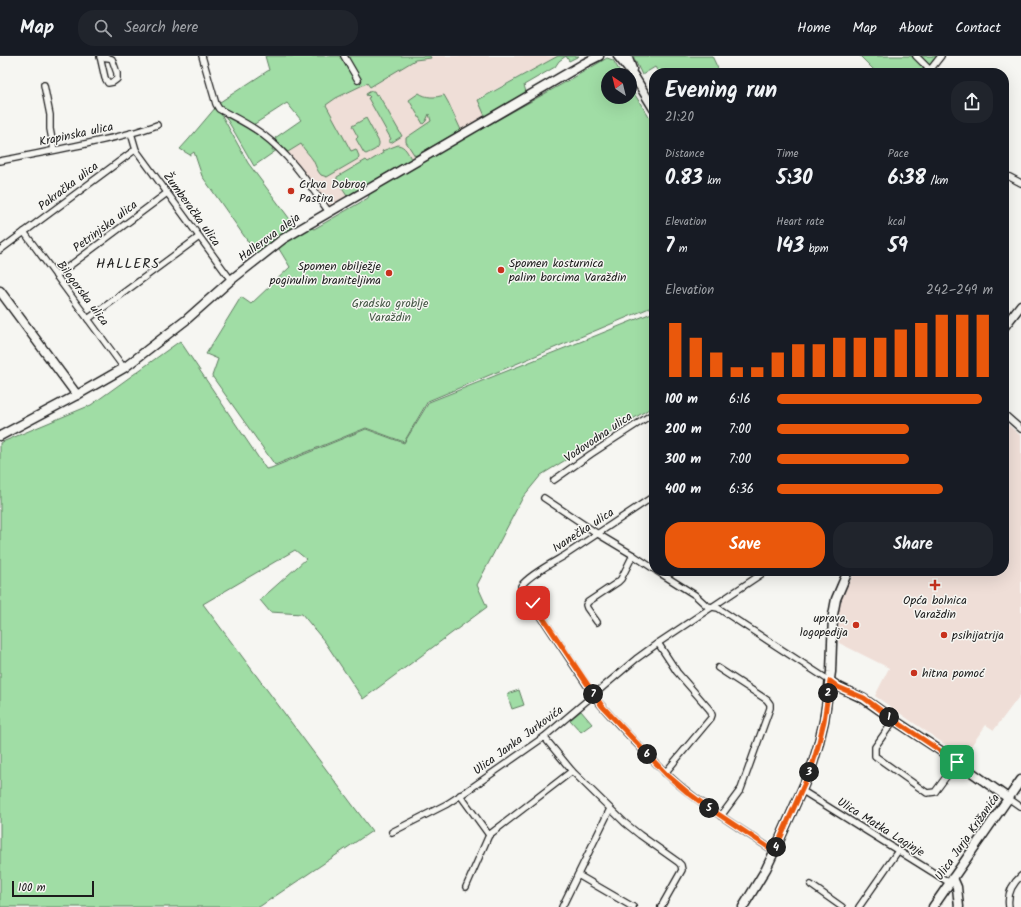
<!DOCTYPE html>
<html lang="en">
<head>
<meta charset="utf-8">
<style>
	body { margin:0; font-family:Kalam,sans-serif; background:#20242c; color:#f1f3f6; height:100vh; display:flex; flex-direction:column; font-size:15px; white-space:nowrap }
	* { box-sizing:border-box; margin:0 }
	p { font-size:13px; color:#9ea1a6 }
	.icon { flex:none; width:22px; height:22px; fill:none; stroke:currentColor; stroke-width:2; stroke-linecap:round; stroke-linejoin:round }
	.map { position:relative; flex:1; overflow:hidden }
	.drawer { position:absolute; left:649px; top:12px; width:360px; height:508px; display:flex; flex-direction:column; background:#171b24; border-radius:16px; box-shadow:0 4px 16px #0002 }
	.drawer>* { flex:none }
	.needle { width:26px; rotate:325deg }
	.fabs { position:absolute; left:601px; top:12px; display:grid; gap:8px }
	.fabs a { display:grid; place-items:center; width:36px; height:36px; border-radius:50%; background:#171b24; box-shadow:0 4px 16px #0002; font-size:20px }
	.scale { position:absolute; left:12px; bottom:10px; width:82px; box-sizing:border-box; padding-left:4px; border:2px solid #1c1c1c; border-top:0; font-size:11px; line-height:14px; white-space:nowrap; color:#1c1c1c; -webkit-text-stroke:3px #f6f6f2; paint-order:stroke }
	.pin { position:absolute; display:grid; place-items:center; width:34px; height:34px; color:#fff; margin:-17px; border-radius:8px; box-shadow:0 2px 6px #0006 }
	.km { position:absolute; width:20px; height:20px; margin:-10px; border-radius:50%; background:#222; color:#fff; font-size:11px; line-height:20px; text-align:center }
	.round { display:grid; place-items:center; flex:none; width:42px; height:42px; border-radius:16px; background:#20242c }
	.summary { display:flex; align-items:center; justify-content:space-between; height:68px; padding:0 16px }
	h1 { font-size:22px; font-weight:700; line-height:30px }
	.figures { display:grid; grid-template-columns:repeat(3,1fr); gap:6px; height:68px; padding:4px 16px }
	.figures div { display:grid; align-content:center }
	.figures b { font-size:20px; font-weight:700 }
	.figures small { font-size:11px; font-weight:400 }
	.figures p { font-size:11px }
	.chart { height:112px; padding:8px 16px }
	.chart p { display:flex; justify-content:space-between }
	.chart svg { width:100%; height:72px; margin-top:4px; stroke:#ea580c; stroke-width:6 }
	.action { display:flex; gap:8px; margin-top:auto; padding:8px 16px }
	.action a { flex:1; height:46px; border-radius:16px; background:#ea580c; color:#fff; font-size:16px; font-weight:700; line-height:46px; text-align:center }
	.action a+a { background:#20242c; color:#f1f3f6 }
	ul { padding:0 16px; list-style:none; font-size:13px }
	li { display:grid; grid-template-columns:64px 48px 1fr; align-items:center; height:30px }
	li i { height:10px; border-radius:5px; background:#ea580c }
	header { display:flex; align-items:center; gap:24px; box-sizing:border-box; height:56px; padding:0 20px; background:#171b24; border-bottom:1px solid #363941 }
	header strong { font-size:19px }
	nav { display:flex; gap:22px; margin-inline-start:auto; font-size:14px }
	.search { width:280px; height:36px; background:#20242c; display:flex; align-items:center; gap:10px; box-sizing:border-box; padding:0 14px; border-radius:16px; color:#9ea1a6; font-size:15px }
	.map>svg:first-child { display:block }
	.built { fill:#efded7 }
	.green { fill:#a0dda5; stroke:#5e7c60 }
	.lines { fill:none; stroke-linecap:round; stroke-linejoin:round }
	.street-casing { stroke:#1c1c1c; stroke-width:8 }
	.secondary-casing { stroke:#1c1c1c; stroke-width:11 }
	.street { stroke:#f6f6f2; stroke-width:5.5 }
	.secondary { stroke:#f6f6f2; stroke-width:8 }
	.route-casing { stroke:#fff; stroke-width:8 }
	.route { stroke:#ea580c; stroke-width:5 }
	.poi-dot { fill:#c8321e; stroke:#f6f6f2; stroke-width:1.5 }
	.labels { text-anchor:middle; stroke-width:3; stroke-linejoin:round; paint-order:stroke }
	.street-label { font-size:12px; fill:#1c1c1c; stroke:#f6f6f2 }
	.poi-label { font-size:12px; fill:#1c1c1c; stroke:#f6f6f2; text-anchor:start }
	.park-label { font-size:12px; fill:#445645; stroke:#f6f6f2 }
	.quarter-label { font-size:14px; letter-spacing:1px; fill:#1c1c1c; stroke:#f6f6f2 }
</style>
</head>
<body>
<header>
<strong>Map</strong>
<div class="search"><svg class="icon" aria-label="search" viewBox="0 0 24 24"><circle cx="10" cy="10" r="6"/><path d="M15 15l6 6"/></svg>Search here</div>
<nav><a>Home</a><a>Map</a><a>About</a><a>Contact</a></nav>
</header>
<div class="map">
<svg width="1021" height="851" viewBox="0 0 1021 851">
	<rect width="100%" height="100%" fill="#f6f6f2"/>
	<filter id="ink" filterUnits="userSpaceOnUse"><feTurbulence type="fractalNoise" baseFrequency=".025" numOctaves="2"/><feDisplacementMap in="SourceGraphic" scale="8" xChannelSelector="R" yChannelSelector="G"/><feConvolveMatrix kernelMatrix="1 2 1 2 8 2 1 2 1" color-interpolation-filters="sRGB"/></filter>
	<g filter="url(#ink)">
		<g class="built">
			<path d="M420,0H558L478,43L485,60L329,150L302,113L289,99L275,85L309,60L336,42L359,31L362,28Z"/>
			<path d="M1004,365L1021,380V638L994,674L986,669L963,701L875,640L889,612L839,587L838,555L842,542L855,515H1004Z"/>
		</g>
		<g class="green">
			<path d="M265,0H430L431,2L415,4L370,31L367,27L336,42L326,49L351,95L356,93L359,100L358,103L327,121L321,119C317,115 316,110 313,104C310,99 304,94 301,88L288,96L276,85L275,82L301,64L287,47L253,69L220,50L218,48L220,46L269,14Z"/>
			<path d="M558,0H579L569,5L566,0L559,5L555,11L524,29L526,36L485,60L478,44Z"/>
			<path d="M633,0H712L720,17H659L655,11L642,19Z"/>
			<path d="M860,0H938L924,17H877Z"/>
			<path d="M607,2L613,4L622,19H608V41H630V31L654,69V250L428,345L404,386L366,372L275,409L212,320L218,303L206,298L241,241L251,248L290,211L279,193V191L310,171L314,173L368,142L370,137L420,108V107L573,22Z"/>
			<path d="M371,35H374L376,39L378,38L402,80L391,87L388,85L391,83L368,42L370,41L368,39L367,40L366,38Z"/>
			<path d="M419,37C426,42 435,42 444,39L448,46L461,74L415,100L406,86V82L431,65L429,58L426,65L423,68L409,44Z"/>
			<path d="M216,51L220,56L248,107L295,170L274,184L256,197L202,120L194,96L190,99L180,93L189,83Z"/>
			<path d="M224,58L261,80L273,90L272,94H277L254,110Z"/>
			<path d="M366,62L379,86C380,93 372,95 366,98L364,97L356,83L358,81L352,70Z"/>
			<path d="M398,89C405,90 408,97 411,103L347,140L337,125V121L366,104L368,106L383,97L382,95Z"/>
			<path d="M654,256V350L541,419L523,441L477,529L487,551L363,643L325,586L302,558L270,556L260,544L306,503L295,494L203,548L372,775L259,851H0V387L91,349L180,285L266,413L271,412L366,373L404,387L429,346L590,282Z"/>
			<path d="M519,634L524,649L512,653L507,638Z"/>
			<path d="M581,655L592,668L581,676L570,664Z"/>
		</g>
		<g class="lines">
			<defs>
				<g id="street">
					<path d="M100,0L105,22L108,27L113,26L117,23V17L112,3L109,2L100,1"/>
					<path d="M202,0L216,48L219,53C234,61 249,68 262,78C290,99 309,128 329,156"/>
					<path d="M344,0L358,24"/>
					<path d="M916,0L930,14"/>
					<path d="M924,17L930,14L941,0"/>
					<path d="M44,29L50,59V73L54,94"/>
					<path d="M136,94L231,224"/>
					<path d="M0,105C34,98 69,92 103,84C121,80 139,76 157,69"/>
					<path d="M1004,118L1021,127"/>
					<path d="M24,176L124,312"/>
					<path d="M0,194L132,96L136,94L131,77"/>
					<path d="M56,220L167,137"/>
					<path d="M88,263L199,181"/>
					<path d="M1004,358L1021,373"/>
					<path d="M554,424L591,398L654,357"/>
					<path d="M654,440C624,460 594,480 564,500C552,507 529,519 521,530L596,643C608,658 622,672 635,686C652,703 668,721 688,736C713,756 741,773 768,791L775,794"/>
					<path d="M544,442L598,478L633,499L654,513"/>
					<path d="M657,515L695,539L707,550L718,552L830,625"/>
					<path d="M597,566L587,552L586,549L588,546L618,526L621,523L633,499"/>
					<path d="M658,587L677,616L710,654L712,659L711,662L665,717"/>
					<path d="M718,612L767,644L770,648V652L741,733L721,760"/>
					<path d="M894,664L875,691V700L927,737L935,736L957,706"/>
					<path d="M544,681L572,715L625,767L640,779L678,806L681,809L682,814L661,851"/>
					<path d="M801,734L950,827"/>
					<path d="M460,739L489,779"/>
					<path d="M1008,742L1021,751"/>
					<path d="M392,776L447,748L464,737L544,681L636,603L658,587L766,515"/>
					<path d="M578,819L633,851"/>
					<path d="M811,829L842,851"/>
					<path d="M466,831L489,779L572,715"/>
					<path d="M562,851L610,753"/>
					<path d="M859,851L898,795"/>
					<path d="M1009,851C1007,839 1012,828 1021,820"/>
				</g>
				<g id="secondary">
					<path d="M618,0L634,20L654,53"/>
					<path d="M627,0L632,13"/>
					<path d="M0,235L77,339"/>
					<path d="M1004,271L1021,249"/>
					<path d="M0,380L77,339L124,312L186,264L231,224L283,183L585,7L599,0"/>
					<path d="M830,625L839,631L864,643L894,664L953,703L1008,742"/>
					<path d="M953,822L957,831L959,851"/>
					<path d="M743,851L766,813L775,794L804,729L813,707L818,690L824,665L831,616L833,559L836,543L848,515"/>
					<path d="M933,851L1021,724"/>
				</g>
			</defs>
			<use href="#street" class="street-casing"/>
			<use href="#secondary" class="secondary-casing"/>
			<use href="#street" class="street"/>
			<use href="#secondary" class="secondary"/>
		</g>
	</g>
	<g class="lines" filter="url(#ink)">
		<defs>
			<path id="route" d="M533,547L602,650L666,718L687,736L706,750L768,791L775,794L804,729L813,707L818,690L824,665L830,625L838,631L864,642L894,664L957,706"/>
		</defs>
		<use href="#route" class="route-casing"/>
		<use href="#route" class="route"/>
	</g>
	<g class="poi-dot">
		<circle cx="291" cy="135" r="4"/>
		<circle cx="501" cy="214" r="4"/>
		<circle cx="389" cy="217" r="4"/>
		<path d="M933 523h4v4h4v4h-4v4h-4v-4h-4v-4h4z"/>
		<circle cx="856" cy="569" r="4"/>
		<circle cx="944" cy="579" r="4"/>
		<circle cx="914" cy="617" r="4"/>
	</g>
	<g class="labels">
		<g class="street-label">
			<text transform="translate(76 78) rotate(-12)" y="4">Krapinska ulica</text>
			<text transform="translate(68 130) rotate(-37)" y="4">Pakračka ulica</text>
			<text transform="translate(192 153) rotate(54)" y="4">Žumberačka ulica</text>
			<text transform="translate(105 170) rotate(-37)" y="4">Petrinjska ulica</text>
			<text transform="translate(269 181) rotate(-36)" y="4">Hallerova aleja</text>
			<text transform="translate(83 237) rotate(53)" y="4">Bilogorska ulica</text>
			<text transform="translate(598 381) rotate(-34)" y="4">Vodovodna ulica</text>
			<text transform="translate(583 474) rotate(-33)" y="4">Ivanečka ulica</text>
			<text transform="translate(518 684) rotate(-36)" y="4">Ulica Janka Jurkovića</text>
			<text transform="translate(881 771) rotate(32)" y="4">Ulica Matka Laginje</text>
			<text transform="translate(967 781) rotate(-55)" y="4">Ulica Jurja Križanića</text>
		</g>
		<g class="poi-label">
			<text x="299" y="132">Crkva Dobrog<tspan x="299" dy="14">Pastira</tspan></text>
			<text x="509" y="211">Spomen kosturnica<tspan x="509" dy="14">palim borcima Varaždin</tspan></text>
			<text x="381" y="214" text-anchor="end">Spomen obilježje<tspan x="381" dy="14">poginulim braniteljima</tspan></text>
			<text x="935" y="548" text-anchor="middle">Opća bolnica<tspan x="935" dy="14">Varaždin</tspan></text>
			<text x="848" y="566" text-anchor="end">uprava,<tspan x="848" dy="14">logopedija</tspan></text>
			<text x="952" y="583">psihijatrija</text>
			<text x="922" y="621">hitna pomoć</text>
		</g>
		<g class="park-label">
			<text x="390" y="251">Gradsko groblje<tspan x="390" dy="14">Varaždin</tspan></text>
		</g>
		<g class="quarter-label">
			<text x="128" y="212">HALLERS</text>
		</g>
	</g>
</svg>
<div class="fabs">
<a><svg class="needle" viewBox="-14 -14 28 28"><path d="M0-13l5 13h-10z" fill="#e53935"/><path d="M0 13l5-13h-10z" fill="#9ea1a6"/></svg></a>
</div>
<div class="scale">100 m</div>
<div class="pin" style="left:957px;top:706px;background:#1e9e55"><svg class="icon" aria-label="arrive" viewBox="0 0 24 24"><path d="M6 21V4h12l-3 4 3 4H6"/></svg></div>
<div class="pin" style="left:533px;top:547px;background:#d93025"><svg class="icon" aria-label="check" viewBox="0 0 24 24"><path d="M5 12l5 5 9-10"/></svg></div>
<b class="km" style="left:889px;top:661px">1</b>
<b class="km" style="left:828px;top:637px">2</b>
<b class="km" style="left:809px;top:716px">3</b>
<b class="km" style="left:776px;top:791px">4</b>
<b class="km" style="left:709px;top:752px">5</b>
<b class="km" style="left:647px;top:698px">6</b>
<b class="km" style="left:593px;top:638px">7</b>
<section class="drawer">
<div class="summary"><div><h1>Evening run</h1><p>21:20</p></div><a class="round"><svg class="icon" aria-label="share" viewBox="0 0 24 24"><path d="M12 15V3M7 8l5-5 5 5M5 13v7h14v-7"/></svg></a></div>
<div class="figures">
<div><p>Distance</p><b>0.83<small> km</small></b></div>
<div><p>Time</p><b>5:30</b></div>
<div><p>Pace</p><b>6:38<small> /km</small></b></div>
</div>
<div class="figures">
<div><p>Elevation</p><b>7<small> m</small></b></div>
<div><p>Heart rate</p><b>143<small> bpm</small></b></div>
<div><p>kcal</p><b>59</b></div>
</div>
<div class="chart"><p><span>Elevation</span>242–249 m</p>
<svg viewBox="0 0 160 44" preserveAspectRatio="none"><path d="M5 44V11M15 44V20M25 44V29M35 44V38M45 44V38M55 44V29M65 44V24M75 44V24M85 44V20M95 44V20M105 44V20M115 44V15M125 44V11M135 44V6M145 44V6M155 44V6"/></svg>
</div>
<ul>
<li><b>100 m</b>6:16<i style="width:95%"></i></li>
<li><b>200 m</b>7:00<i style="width:61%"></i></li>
<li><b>300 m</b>7:00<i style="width:61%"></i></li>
<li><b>400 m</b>6:36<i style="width:77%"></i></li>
</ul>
<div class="action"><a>Save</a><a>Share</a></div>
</section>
</div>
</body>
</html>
